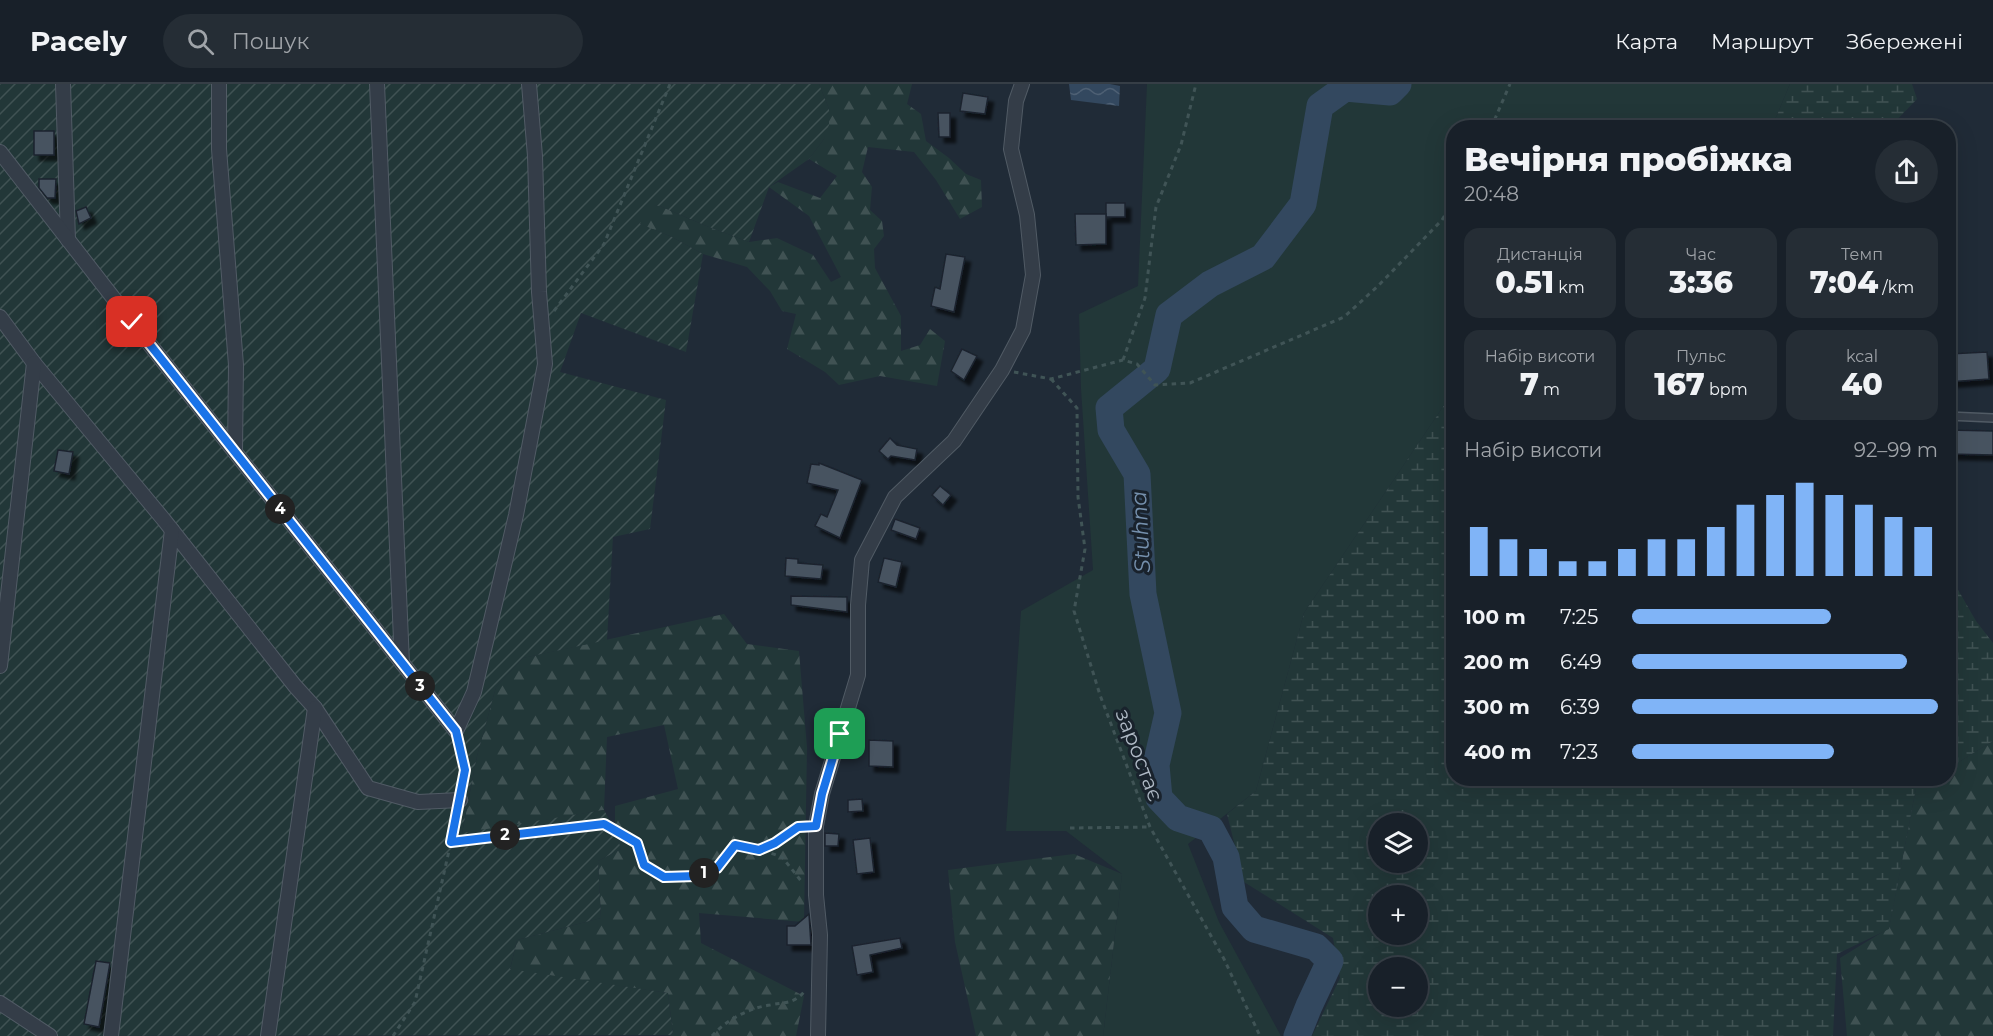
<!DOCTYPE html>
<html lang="uk">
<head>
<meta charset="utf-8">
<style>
	body { margin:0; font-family:Montserrat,sans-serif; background:#252d35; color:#f1f3f6; height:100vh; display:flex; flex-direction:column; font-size:22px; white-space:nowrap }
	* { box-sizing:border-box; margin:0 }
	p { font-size:20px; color:#9fa3a8 }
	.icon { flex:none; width:33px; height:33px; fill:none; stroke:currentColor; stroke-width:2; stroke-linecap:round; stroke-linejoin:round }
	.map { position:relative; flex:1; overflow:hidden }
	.side { position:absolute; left:1446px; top:36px; width:510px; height:666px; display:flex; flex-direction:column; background:#182029; border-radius:24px; box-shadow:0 6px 24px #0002,0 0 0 2px #363e46 }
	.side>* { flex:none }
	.tools { position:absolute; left:1368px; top:729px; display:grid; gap:12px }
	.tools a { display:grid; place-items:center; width:60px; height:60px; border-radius:50%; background:#182029; box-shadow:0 6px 24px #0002,0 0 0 2px #363e46; font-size:30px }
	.pin { position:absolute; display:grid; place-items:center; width:51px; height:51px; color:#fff; margin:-26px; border-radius:12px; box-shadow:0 3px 9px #0006 }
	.km { position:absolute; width:30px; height:30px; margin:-15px; border-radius:50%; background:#222; color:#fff; font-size:16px; line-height:30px; text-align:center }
	.round { display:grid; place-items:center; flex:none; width:63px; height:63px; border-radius:32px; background:#252d35 }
	.headline { display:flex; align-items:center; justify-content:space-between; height:102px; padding:0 18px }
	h1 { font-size:33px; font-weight:800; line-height:45px }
	.stats { display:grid; grid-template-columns:repeat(3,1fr); gap:9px; height:102px; padding:6px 18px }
	.stats div { display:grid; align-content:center; border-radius:15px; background:#252d35; text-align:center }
	.stats b { font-size:30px; font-weight:800 }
	.stats small { font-size:16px; font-weight:400 }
	.stats p { font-size:16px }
	.chart { height:168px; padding:12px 18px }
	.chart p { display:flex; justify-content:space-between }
	.chart svg { width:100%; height:108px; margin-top:6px; stroke:#80b4f7; stroke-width:6 }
	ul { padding:0 18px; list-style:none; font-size:20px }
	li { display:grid; grid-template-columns:96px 72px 1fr; align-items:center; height:45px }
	li i { height:15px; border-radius:8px; background:#80b4f7 }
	header { display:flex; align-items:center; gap:36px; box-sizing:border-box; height:84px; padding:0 30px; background:#182029; border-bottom:2px solid #363e46 }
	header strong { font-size:28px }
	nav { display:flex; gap:33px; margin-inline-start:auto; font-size:21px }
	.search { width:420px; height:54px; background:#252d35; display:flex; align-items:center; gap:15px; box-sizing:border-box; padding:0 21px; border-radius:33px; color:#9fa3a8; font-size:22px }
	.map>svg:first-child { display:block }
	.grass { fill:#223738 }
	.forest { fill:url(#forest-firs) }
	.wetland { fill:url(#wetland-marsh); fill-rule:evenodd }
	.garden { fill:url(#garden-furrows) }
	.water { fill:url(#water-waves) }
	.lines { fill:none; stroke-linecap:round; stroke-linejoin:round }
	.river { stroke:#33485f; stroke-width:27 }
	.building { fill:#465261; stroke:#1b242e; stroke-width:1.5; filter:url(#shadow) }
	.service-casing { stroke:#515b65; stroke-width:10 }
	.minor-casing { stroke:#515b65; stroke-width:16 }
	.path { stroke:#405456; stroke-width:3; stroke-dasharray:4.5 4.5; stroke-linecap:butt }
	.service { stroke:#343d48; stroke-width:7 }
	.minor { stroke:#343d48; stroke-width:14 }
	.route-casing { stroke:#fff; stroke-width:12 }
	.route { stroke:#1a73e8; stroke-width:8 }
	.labels { text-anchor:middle; stroke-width:6; stroke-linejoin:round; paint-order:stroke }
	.street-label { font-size:21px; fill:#aeb8c4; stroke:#19222c }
	.water-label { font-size:22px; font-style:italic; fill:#7590ad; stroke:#19222c }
</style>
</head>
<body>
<header>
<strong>Pacely</strong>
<div class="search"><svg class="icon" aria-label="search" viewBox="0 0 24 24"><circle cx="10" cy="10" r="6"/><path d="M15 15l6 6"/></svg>Пошук</div>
<nav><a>Карта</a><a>Маршрут</a><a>Збережені</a></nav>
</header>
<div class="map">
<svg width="1993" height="952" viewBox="0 0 1993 952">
	<defs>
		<pattern id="forest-firs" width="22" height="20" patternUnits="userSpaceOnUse" patternTransform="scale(1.5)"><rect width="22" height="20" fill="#223738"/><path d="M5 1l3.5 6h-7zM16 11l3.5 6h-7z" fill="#405253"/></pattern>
		<pattern id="wetland-marsh" width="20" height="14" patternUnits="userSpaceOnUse" patternTransform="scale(1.5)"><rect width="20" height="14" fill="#223738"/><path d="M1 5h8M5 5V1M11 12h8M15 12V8" fill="none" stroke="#405253"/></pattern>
		<pattern id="garden-furrows" width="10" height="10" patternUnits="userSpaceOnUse" patternTransform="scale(1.5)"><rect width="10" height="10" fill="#223738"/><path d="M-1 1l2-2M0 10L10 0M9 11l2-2" fill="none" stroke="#405253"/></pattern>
		<pattern id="water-waves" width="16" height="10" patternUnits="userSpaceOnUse" patternTransform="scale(1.5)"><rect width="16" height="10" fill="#33485f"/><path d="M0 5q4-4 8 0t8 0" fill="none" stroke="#4e6074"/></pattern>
		<filter id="shadow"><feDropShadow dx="5.5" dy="5.5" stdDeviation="1.5" flood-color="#0009"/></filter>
	</defs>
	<rect width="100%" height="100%" fill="#202b37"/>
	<path class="grass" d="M1147,0H1790L1772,43L1454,44L1453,308L1304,529L1256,707L1188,760L1219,838L1281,952H1103L1122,790L1066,747H1006L1021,527L1093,486L1081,305L1079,230L1138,202Z"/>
	<g class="forest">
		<path d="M819,0H912L907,20L921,30L926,57L949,74L966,90L981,96L982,123L960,135L936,96L914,68L868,63L862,88L872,103L870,126L882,137L884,152L874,165L875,184L901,232V267L920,261L930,245L945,257L937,302L880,292L839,301L825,288L787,265L796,230L782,227L770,207L747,183L703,170L670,152L639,140L647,120L660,122L704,141L749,158L777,154L813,171L831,198L841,193L809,132L769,103L778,98L820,114L837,92L809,75L824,55L829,25Z"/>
		<path d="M724,530L747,560L799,567L807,664L804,838L699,829L701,859L804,912L796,952H666L673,951L668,909L510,886L517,856L601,834L598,777L621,765L615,746V722L678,705L664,641L607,653L604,726L462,750L477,672L496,603L523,574Z"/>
		<path d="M1993,657V952H1847L1840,874L1889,844L1916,704L1931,695L1948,694L1949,684Z"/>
		<path d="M1074,770L1122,790L1103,952H976L955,858L948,786Z"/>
	</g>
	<g class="wetland">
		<path d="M1790,0H1912L1917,15L1890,43H1772Z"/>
		<path d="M1453,308L1454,694L1931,695L1916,704L1889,845L1837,870L1833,952H1312L1340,894L1333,854L1244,798L1227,730L1256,707L1304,529ZM1378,740H1418V778H1378ZM1378,812H1418V850H1378ZM1378,884H1418V922H1378Z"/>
		<path d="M1949,490L1976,537L1993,559V657L1949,684Z"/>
	</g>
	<path class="garden" d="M0,0H819L829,25V41L824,55L809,75L769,103L749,158L704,141L660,122L647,121L640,140L670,152L703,170L686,268L581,229L560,288L666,316L650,445L613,453L607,556L523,574L496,603L477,672L462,749L604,726L615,746L621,765L598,777L601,834L517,856L510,885L668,909L673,951L0,952Z"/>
	<path class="water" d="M1069,0H1110L1120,2L1119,22L1071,16Z"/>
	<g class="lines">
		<path class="river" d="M1297,952L1309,922L1330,877L1316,863L1254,845L1235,823L1226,773L1211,745L1178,734L1159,714L1156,681L1168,629L1143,510L1137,390L1111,346L1109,324L1157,285L1169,231L1210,200L1263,173L1303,120L1320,22L1345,4L1390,8L1398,0"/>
	</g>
	<g class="building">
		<path d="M963,9L988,13L985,30L960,27Z"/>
		<path d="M938,29H950V53H939Z"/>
		<rect x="34" y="47" width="20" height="24"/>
		<path d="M39,95H56L55,114H47L39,104Z"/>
		<rect x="1106" y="119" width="19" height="14"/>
		<path d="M86,123L91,134L79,140L76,127Z"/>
		<path d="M1075,130H1106V160L1076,161Z"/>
		<path d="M946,170L965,173L954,228L931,222L935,203L940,205Z"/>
		<path d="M962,265L977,272L964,296L951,287Z"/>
		<path d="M1987,268L1989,295L1948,298V270Z"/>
		<path d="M1948,346L1993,347V371L1948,370Z"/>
		<path d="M890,354L897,361L917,365L915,376L891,372L888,375L879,367Z"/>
		<path d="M58,366L73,368L69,390L54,387Z"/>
		<path d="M819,379L862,396L840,454L815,442L821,430L827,433L838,406L807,399L811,380L819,381Z"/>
		<path d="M940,402L951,411L943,421L932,411Z"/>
		<path d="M895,435L920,444L916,455L891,446Z"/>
		<path d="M786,474L798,475V479L823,481L821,495L785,492Z"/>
		<path d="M884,474L902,478L896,503L878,498Z"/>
		<path d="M791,512L847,513V528L791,521Z"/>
		<path d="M869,656L893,657V683L869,682Z"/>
		<path d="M862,715L863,727L848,728V716Z"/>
		<path d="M825,749L839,750L838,762H825Z"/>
		<path d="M870,754L874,788L857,790L853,756Z"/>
		<path d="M809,830L811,861H787V842H795Z"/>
		<path d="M900,854L902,864L870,871L873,888L857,891L852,862Z"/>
		<path d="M96,877L110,879L99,943L84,940Z"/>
	</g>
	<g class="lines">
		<defs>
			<path id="service" d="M1948,332L1993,334"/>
			<g id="minor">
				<path d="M63,0L68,156"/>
				<path d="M219,0V65L236,281L235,368"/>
				<path d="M377,0L402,579"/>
				<path d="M0,68L132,238L456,647L474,608L516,431L545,280L539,208L535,72L529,0"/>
				<path d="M0,233L34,279L164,436L295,602L315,624L368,704L418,718L460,716"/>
				<path d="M0,582L34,279"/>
				<path d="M0,919L50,952"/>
				<path d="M111,952L172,446"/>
				<path d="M268,952L315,624"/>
				<path d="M818,952L820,851L816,811V742L822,710L858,591V521L862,476L895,413L954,357L1002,286L1023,246L1033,191L1027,131L1011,65L1016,17L1022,0"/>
			</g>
		</defs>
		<use href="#service" class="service-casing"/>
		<use href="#minor" class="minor-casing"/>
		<g class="path">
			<path d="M1491,44L1510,0"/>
			<path d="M554,227L604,160L670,0"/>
			<path d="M1123,276L1145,214L1156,123L1181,61L1196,0"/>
			<path d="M1014,288L1051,295L1123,276L1137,280L1155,301L1190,299L1344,233L1378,202L1442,136L1454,116"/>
			<path d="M1051,295L1077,324L1078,413L1085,465L1074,527L1100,611L1150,743L1224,875L1260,952"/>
			<path d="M459,660L465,686L462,704"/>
			<path d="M1070,744L1150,743"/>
			<path d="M451,758L605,740L637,759L644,781L664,793L695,792L717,784L735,761L753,763L782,773L802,798"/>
			<path d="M759,766C774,759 789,745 803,743"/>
			<path d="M393,952L415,918L457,731"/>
			<path d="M712,952C726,936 749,924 770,921C785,918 793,920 804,908"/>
		</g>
		<use href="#service" class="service"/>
		<use href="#minor" class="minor"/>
	</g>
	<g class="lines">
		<defs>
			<path id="route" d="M132,238L456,647L465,686L451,758L604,740L637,759L644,781L664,793L696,792L717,784L735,761L759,766L775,759L798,743L816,742L822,710L840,650"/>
		</defs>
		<use href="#route" class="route-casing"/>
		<use href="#route" class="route"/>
	</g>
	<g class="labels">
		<g class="street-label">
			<text transform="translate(1139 671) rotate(69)" y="7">заростає</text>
		</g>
		<g class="water-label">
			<text transform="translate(1140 448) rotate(-93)" y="8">Stuhna</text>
		</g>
	</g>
</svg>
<div class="tools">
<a><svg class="icon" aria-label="layers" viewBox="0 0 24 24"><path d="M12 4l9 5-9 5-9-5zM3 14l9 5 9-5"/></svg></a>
<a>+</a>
<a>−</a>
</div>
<div class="pin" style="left:840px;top:650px;background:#1e9e55"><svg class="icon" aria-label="arrive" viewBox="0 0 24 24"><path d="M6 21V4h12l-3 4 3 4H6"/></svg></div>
<div class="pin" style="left:132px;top:238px;background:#d93025"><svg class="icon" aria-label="check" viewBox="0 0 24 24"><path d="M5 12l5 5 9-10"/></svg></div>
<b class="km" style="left:704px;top:789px">1</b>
<b class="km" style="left:505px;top:751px">2</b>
<b class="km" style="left:420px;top:602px">3</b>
<b class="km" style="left:280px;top:425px">4</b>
<section class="side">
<div class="headline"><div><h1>Вечірня пробіжка</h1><p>20:48</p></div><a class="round"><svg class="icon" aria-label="share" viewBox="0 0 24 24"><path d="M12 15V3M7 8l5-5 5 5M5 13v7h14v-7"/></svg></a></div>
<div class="stats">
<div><p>Дистанція</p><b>0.51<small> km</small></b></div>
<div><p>Час</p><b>3:36</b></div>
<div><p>Темп</p><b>7:04<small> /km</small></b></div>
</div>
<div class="stats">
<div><p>Набір висоти</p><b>7<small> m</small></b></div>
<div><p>Пульс</p><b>167<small> bpm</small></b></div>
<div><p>kcal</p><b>40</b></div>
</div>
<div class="chart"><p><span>Набір висоти</span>92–99 m</p>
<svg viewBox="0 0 160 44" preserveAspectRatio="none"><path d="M5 44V24M15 44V29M25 44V33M35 44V38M45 44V38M55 44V33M65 44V29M75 44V29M85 44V24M95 44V15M105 44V11M115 44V6M125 44V11M135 44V15M145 44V20M155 44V24"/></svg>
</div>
<ul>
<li><b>100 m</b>7:25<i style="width:65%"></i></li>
<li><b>200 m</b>6:49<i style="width:90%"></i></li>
<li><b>300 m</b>6:39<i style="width:100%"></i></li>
<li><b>400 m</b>7:23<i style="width:66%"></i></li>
</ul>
</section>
</div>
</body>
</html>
